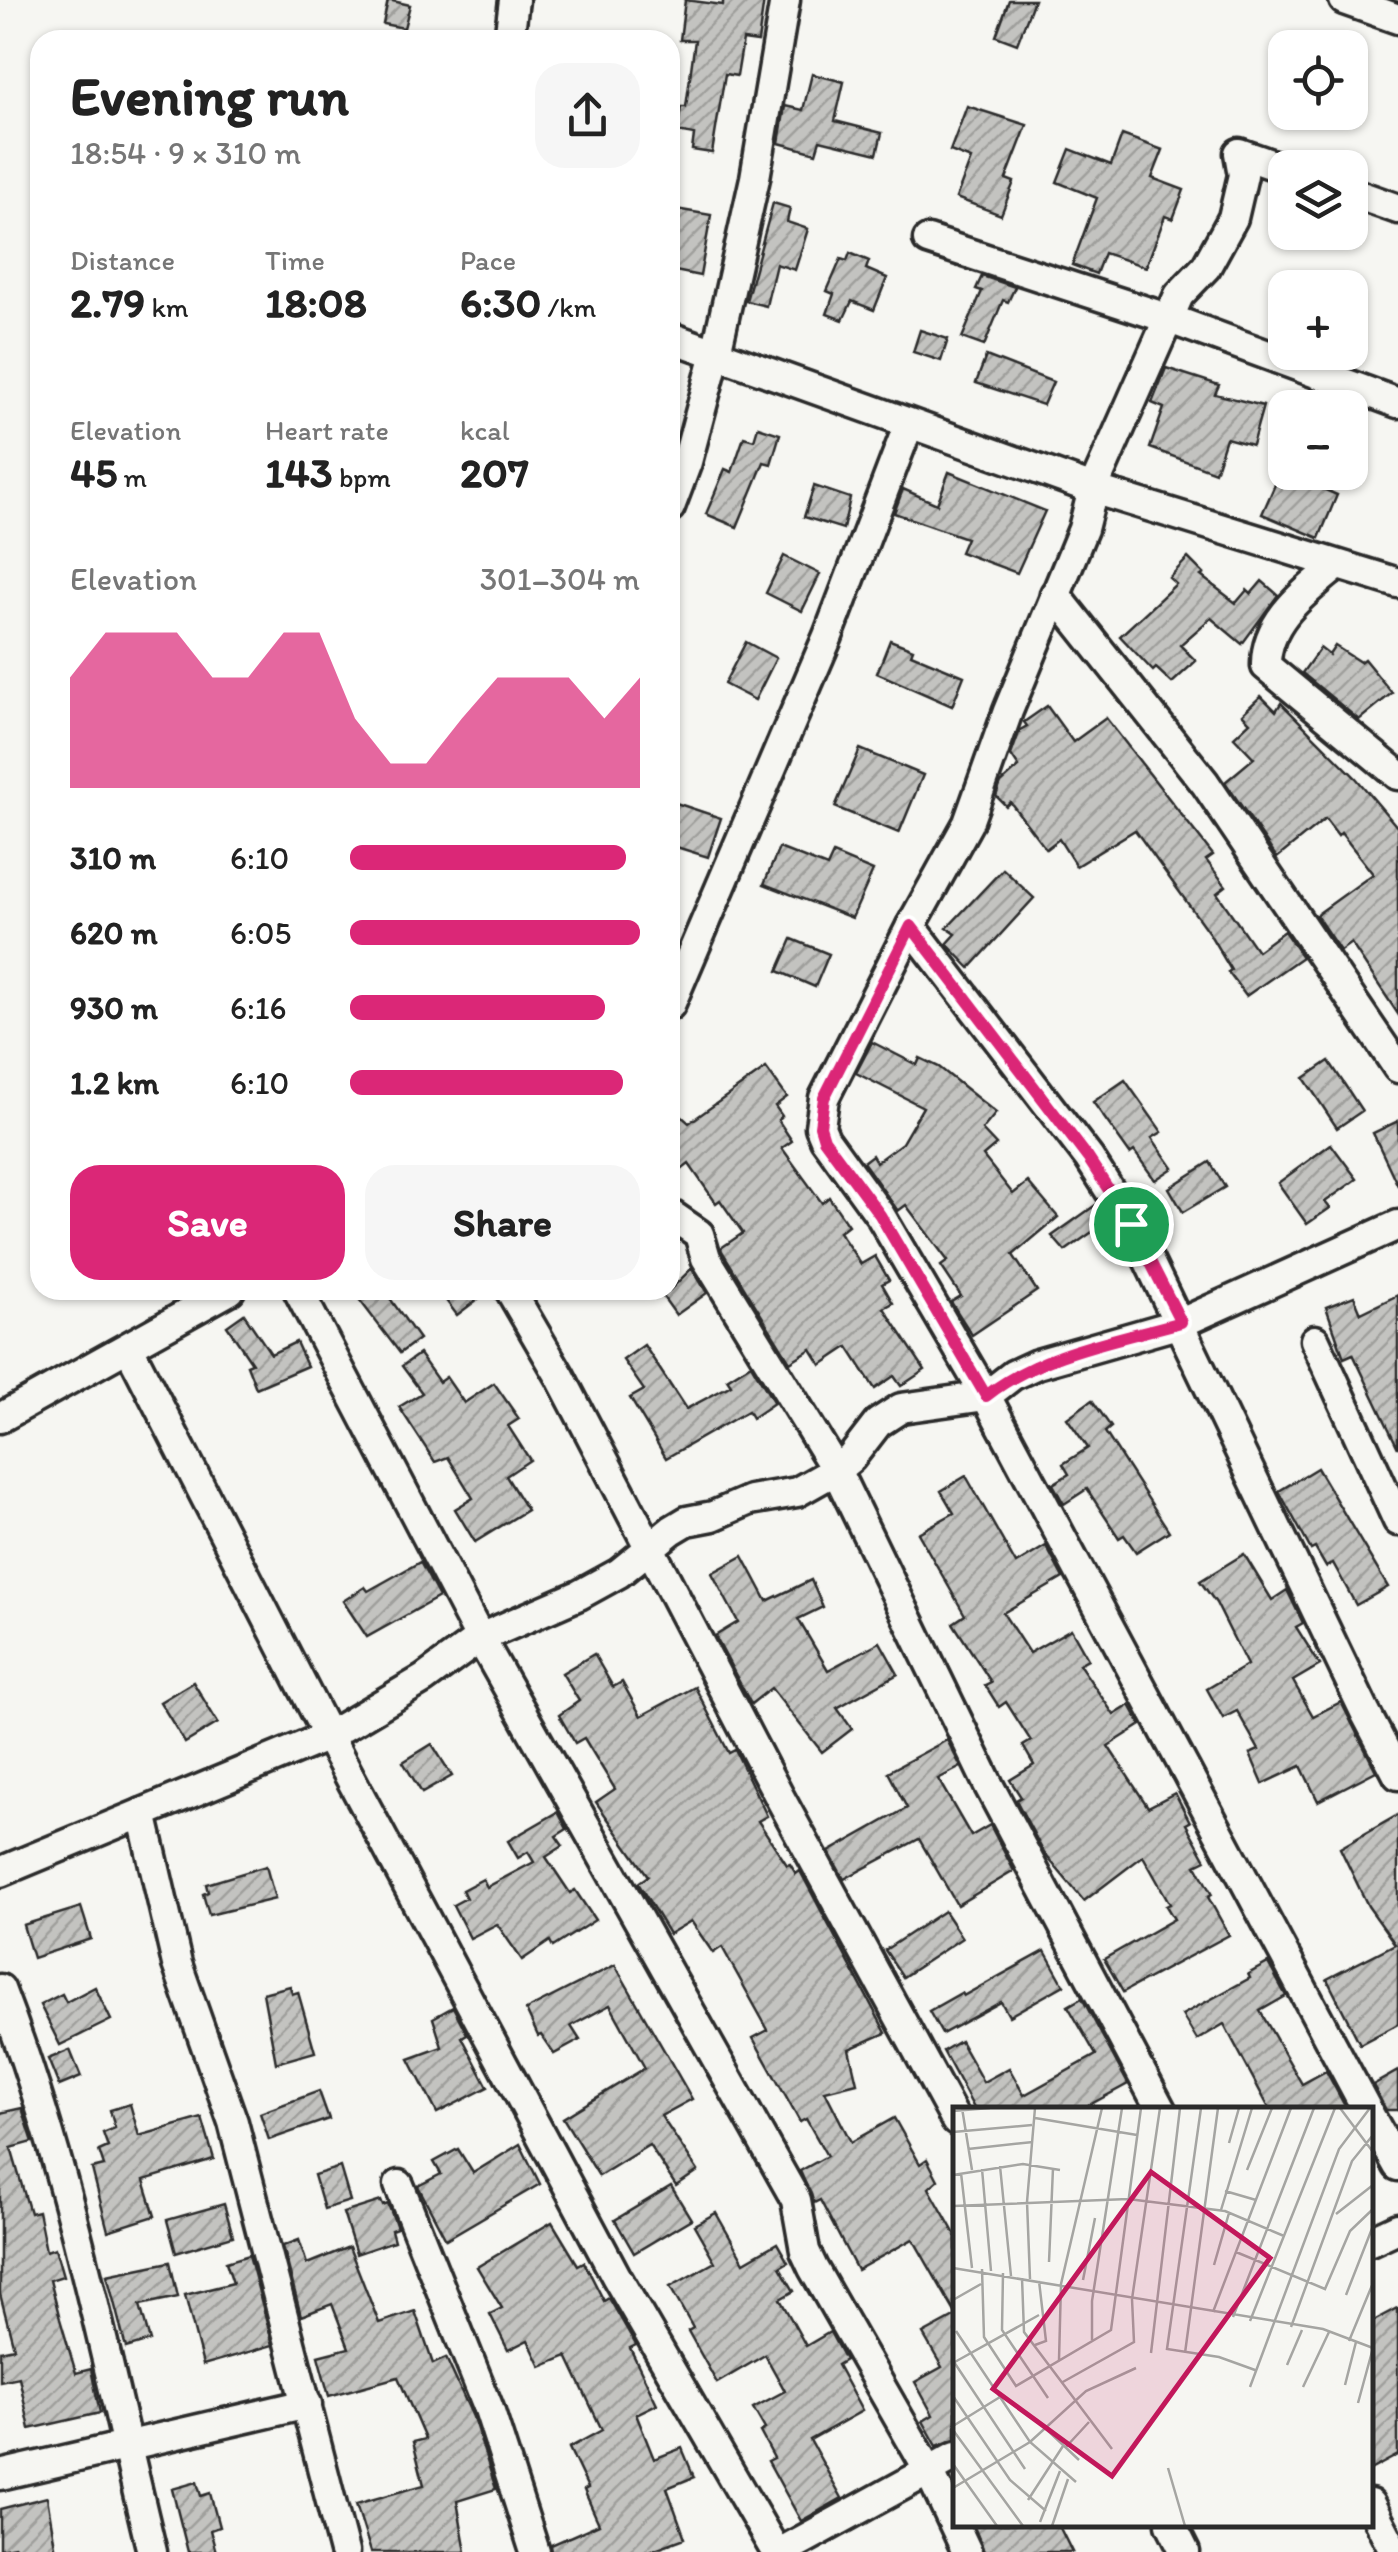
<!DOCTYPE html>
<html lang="en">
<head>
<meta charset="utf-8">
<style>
	body { margin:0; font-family:Itim,sans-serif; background:#f6f6f6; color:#222; height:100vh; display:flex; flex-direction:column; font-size:38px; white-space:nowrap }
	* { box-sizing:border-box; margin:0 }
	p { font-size:32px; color:#767676 }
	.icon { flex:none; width:55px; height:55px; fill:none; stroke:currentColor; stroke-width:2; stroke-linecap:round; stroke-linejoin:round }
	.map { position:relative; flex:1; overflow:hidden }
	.panel { position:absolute; left:30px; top:30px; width:650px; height:1270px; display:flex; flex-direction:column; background:#fff; border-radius:30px; box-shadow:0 2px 8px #0004 }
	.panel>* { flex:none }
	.tools { position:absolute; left:1268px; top:30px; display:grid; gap:20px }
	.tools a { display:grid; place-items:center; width:100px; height:100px; border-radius:20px; background:#fff; box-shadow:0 2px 8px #0004; font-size:50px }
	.pin { position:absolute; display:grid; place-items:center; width:85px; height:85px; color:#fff; margin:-42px; border:5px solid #fff; border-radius:50%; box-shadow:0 2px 10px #0007 }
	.round { display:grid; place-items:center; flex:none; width:105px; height:105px; border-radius:30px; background:#f6f6f6 }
	.headline { display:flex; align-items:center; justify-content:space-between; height:170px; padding:0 40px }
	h1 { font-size:55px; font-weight:700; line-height:75px }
	.metrics { display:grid; grid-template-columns:repeat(3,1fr); gap:15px; height:170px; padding:10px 40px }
	.metrics div { display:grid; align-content:center }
	.metrics b { font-size:42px; font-weight:700 }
	.metrics small { font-size:28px; font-weight:400 }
	.metrics p { font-size:28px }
	.chart { height:280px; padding:20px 40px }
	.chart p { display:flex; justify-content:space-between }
	.chart svg { width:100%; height:180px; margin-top:10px; fill:#db2777; opacity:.7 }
	.action { display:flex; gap:20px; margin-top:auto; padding:20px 40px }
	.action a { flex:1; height:115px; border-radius:30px; background:#db2777; color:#fff; font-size:40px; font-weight:700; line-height:115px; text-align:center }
	.action a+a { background:#f6f6f6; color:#222 }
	ul { padding:0 40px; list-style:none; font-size:32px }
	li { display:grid; grid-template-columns:160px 120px 1fr; align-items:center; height:75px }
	li i { height:25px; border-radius:12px; background:#db2777 }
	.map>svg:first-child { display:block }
	.building { fill:url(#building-hatch); stroke:#2b2b2b; stroke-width:2.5 }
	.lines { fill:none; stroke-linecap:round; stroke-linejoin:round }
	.minor-casing { stroke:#2b2b2b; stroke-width:35 }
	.minor { stroke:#f6f6f2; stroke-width:28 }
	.route-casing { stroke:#fff; stroke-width:20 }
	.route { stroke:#db2777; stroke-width:12 }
	.inset-road { fill:none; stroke:#a5a5a2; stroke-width:2.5 }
	.view { fill:#c2185b; fill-opacity:0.15; stroke:#c2185b; stroke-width:5 }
	.inset-edge { fill:none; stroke:#2b2b2b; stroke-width:5 }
</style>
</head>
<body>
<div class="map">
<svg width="1398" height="2552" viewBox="0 0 1398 2552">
	<defs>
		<pattern id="building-hatch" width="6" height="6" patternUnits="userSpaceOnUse" patternTransform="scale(2.5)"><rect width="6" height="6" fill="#c3c3c0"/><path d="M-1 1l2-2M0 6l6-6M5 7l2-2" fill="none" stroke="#9f9f9c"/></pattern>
	</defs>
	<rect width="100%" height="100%" fill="#f6f6f2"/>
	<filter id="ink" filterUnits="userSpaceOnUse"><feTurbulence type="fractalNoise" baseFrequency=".01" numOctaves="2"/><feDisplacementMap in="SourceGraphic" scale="20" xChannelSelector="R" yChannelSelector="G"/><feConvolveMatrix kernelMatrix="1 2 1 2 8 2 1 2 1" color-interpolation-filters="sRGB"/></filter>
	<g filter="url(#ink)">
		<g class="building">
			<path d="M388,0L410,5L404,28L383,24Z"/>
			<path d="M685,0L723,5V0H764L758,42L743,40L737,76L725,74L712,153L692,150L694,135L677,132L681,107H686L695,40H680Z"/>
			<path d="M1009,0H1034L1017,44L996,36Z"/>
			<path d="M812,74L844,82L835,121L882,133L877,154L820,140L816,153L779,143L785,106L803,110Z"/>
			<path d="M967,106L1027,125L1006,179L1014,182L1001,215L956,198L971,159L950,151Z"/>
			<path d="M1122,135L1163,150L1152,178L1184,190L1173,219L1165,216L1146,267L1104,253L1096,274L1072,265L1097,198L1057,182L1070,149L1111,165Z"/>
			<path d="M773,203L790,208L787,222L808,229L795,270L776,264L766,306L746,301Z"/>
			<path d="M670,208L711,215L700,276L670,270Z"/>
			<path d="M850,253L869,261L866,269L887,278L874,310L852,301L843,320L827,314L834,294L827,291L841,259L847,261Z"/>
			<path d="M982,276L1015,287L1008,302L1003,300L984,346L962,338L982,291L976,289Z"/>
			<path d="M920,330L948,339L941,361L913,352Z"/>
			<path d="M986,356L1053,382L1043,405L976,383Z"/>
			<path d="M1166,368L1219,385L1215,394L1263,406L1252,445L1226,438L1215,472L1150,448L1164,408L1152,403Z"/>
			<path d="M758,427L780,434L771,464L764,462L737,527L706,514L725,469L732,472L744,437L754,440Z"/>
			<path d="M1281,471L1337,495L1319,538L1262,514Z"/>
			<path d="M949,472L1045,511L1017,573L960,552L966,538L894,513L903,489L937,504Z"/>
			<path d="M814,486L850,498L843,529L804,517Z"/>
			<path d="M784,556L820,574L802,611L766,593Z"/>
			<path d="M1188,558L1204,574L1201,576L1236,603L1247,590L1251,594L1262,581L1278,595L1242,644L1211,618L1180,645L1196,661L1172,683L1156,668L1153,671L1120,636L1176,584L1169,578Z"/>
			<path d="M890,640L913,649L911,654L964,676L952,706L877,673Z"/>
			<path d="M746,642L776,658L755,700L724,684Z"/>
			<path d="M1335,646L1360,662L1364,659L1392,693L1359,720L1302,673L1320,648L1329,655Z"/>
			<path d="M1261,696L1276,711L1281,703L1356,778L1398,828V1014L1351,943L1340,951L1316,915L1373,874L1341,833L1338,836L1325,819L1277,858L1225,782L1254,758L1234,737L1250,722L1242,714Z"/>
			<path d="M1047,706L1073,742L1106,718L1213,855L1206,860L1226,886L1217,893L1257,951L1284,931L1302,957L1246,996L1228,972L1231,970L1209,933L1135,830L1076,866L1059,839L1046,849L1010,802L1006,806L996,796L1001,783L1019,767L1011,755L1020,730L1027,726L1024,722Z"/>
			<path d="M860,749L923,775L899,833L835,807Z"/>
			<path d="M670,801L721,818L708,857L670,845Z"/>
			<path d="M779,848L827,867L833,854L873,871L852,918L764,884Z"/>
			<path d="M1003,869L1034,898L970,968L947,944L956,934L947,928Z"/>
			<path d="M792,939L829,954L815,987L778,971Z"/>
			<path d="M872,1042L917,1065L920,1058L939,1067L996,1113L982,1130L996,1145L983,1156L1013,1194L1028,1182L1058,1217L1013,1255L1037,1291L972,1335L951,1302L961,1296L941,1266L948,1261L906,1205L898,1211L863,1162L872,1155L876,1162L902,1143L923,1107L856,1073Z"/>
			<path d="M1329,1061L1362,1111L1337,1128L1304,1078Z"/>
			<path d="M766,1068L787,1097L775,1106L782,1116L778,1120L792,1141L782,1148L822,1203L829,1197L848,1225L839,1232L861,1264L875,1256L889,1280L882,1284L893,1303L884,1308L925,1370L901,1386L894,1376L875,1389L848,1347L821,1365L811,1349L790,1362L722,1251L721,1248L743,1233L720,1200L716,1203L689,1164L670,1179V1106L689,1123Z"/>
			<path d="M1125,1080L1162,1132L1152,1138L1173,1168L1155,1180L1134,1151L1130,1154L1093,1102Z"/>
			<path d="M1398,1121V1186L1373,1133Z"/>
			<path d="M1331,1144L1357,1179L1325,1202L1330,1208L1307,1224L1278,1183Z"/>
			<path d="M1210,1162L1225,1187L1183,1212L1169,1188Z"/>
			<path d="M1097,1204L1108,1221L1065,1251L1052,1236Z"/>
			<path d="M692,1268L707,1293L676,1315L661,1294L670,1290Z"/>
			<path d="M352,1290H384L419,1339L400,1353Z"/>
			<path d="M438,1290H490L457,1315Z"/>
			<path d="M1398,1295V1448L1353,1354L1344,1358L1326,1307L1354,1296L1361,1313Z"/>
			<path d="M244,1314L271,1354L296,1342L307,1366L256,1388L247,1365L252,1363L227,1326Z"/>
			<path d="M644,1345L686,1409L731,1385L727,1379L751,1364L774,1403L752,1418L748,1411L666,1458L630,1398L644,1390L623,1360Z"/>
			<path d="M419,1354L439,1382L446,1377L464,1403L494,1383L519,1419L508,1426L530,1460L506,1476L527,1510L475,1542L455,1509L473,1498L448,1457L435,1462L399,1407L422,1393L402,1366Z"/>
			<path d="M1092,1400L1111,1427L1105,1432L1169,1531L1136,1552L1124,1535L1119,1538L1087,1489L1064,1504L1053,1484L1069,1474L1063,1464L1088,1448L1067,1418Z"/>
			<path d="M1317,1468L1388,1587L1356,1605L1333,1563L1326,1567L1315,1548L1311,1550L1279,1491Z"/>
			<path d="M966,1476L1016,1564L1046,1546L1063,1578L1003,1613L1029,1653L1071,1629L1088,1659L1079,1664L1114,1715L1130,1705L1141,1725L1108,1746L1148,1807L1175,1793L1190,1822L1186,1824L1206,1860L1196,1865L1212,1895L1208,1897L1229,1935L1123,1992L1104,1959L1174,1919L1166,1906L1170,1904L1143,1856L1084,1901L1044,1853L1016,1800L1021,1797L1010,1780L1034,1765L1023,1746L1031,1741L1006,1702L999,1707L985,1685L991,1682L953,1623L965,1615L918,1533L954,1513L941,1491Z"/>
			<path d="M1244,1554L1272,1600L1287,1590L1303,1623L1296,1627L1320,1665L1293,1681L1313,1716L1341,1702L1376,1771L1318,1801L1301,1766L1263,1784L1250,1754L1259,1750L1237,1711L1223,1718L1207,1689L1247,1665L1216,1603L1200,1581Z"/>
			<path d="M743,1556L767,1601L811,1580L823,1607L798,1619L828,1670L880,1642L898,1674L837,1708L852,1729L822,1752L771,1688L751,1704L715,1636L738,1622L712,1573Z"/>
			<path d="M420,1562L439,1597L367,1637L343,1601L365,1587L368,1591Z"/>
			<path d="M594,1654L613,1687L622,1682L641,1716L695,1687L729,1753L735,1750L767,1816L758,1821L787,1865L790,1864L796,1874L800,1871L886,2033L849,2049L857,2083L825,2091L851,2142L894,2118L920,2164L927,2159L938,2180L929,2188L956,2236V2314L913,2239L857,2270L820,2200L814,2203L800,2171L827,2156L806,2119L800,2122L753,2038L768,2030L722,1947L713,1953L691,1921L669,1934L638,1883L648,1876L596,1802L615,1789L584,1738L575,1743L559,1715L579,1701L562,1673Z"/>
			<path d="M193,1682L218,1723L185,1743L160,1702Z"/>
			<path d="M947,1740L961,1767L938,1779L971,1836L990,1825L1014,1871L957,1905L919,1839L844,1879L829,1852L907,1808L888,1772Z"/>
			<path d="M432,1744L452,1776L422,1793L403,1762Z"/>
			<path d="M558,1812L567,1829L556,1836L563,1846L546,1857L570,1893L575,1890L595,1920L553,1947L550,1941L522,1960L497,1924L470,1938L453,1905L466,1898L462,1890L483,1879L487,1887L534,1862L528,1852L518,1858L508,1841Z"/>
			<path d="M1398,1815V2024L1360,2044L1327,1979L1395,1944L1368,1906L1340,1848Z"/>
			<path d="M266,1866L275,1899L209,1915L203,1894L208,1892L206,1884Z"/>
			<path d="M81,1907L91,1939L33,1958L23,1925Z"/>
			<path d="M944,1911L962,1938L903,1977L885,1950Z"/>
			<path d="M1045,1951L1064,1985L1009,2016L1001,2002L942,2034L929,2011L961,1993L963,1996Z"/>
			<path d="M1268,1963L1286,1996L1260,2011L1302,2084L1326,2071L1347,2110H1270L1224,2024L1197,2040L1182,2015L1250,1978L1248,1974Z"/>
			<path d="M615,1965L692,2099L661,2116L698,2171L676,2186L649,2145L599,2176L563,2118L645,2068L610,2005L571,2026L580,2040L554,2054L541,2035L538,2036L526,2010Z"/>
			<path d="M290,1986L292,1994L298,1992L315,2052L276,2063L263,1993Z"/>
			<path d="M95,1987L111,2020L60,2045L40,2005L62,1994L66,2002Z"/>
			<path d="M1082,1998L1128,2084L1080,2110H975L943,2051L960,2041L983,2082L1009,2068L1024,2095L1096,2055L1068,2006Z"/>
			<path d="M453,2007L467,2034L462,2037L488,2087L437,2113L409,2059L442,2047L433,2018Z"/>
			<path d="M70,2050L81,2077L59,2086L48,2059Z"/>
			<path d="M1398,2071V2110H1386L1373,2085Z"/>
			<path d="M319,2091L329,2119L269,2140L260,2113Z"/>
			<path d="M130,2104L139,2136L202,2118L214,2159L144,2180L155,2216L108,2231L92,2169L104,2166L99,2151L108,2147L103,2133L115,2128L110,2110Z"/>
			<path d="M22,2108L33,2142L11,2148L30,2213L38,2211L46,2251L55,2248L63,2276L50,2280L60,2319L76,2373L91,2369L100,2413L30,2429L19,2377L0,2381V2351L14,2348L0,2294V2113Z"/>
			<path d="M520,2144L540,2184L446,2239L418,2186L441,2174L434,2162L458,2149L473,2173Z"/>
			<path d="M340,2167L350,2201L324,2209L314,2175Z"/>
			<path d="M671,2186L691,2219L634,2253L615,2220Z"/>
			<path d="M381,2201L383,2206L388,2204L395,2222L397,2228L391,2230L394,2241L356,2254L343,2213Z"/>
			<path d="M224,2204L233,2236L176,2253L167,2220Z"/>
			<path d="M716,2213L744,2262L777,2243L788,2262L780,2267L794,2291L780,2299L806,2346L830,2332L845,2360L837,2365L862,2411L810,2440L842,2498L801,2521L768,2461L774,2458L760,2432L765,2429L753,2408L785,2391L765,2355L717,2383L688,2331L693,2328L670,2287L715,2262L694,2225Z"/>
			<path d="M552,2222L578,2265L584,2262L604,2301L609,2298L636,2345L630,2348L657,2404L636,2414L654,2459L682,2448L694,2477L667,2488L685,2538L647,2552H552L551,2545L599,2524L584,2490L588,2488L569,2448L602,2430L567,2356L541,2367L528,2340L508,2350L490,2314L502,2308L477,2267Z"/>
			<path d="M299,2240L307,2264L349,2247L379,2323L415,2311L433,2364L446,2358L473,2417L496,2489L457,2501L466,2552H371L356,2504L424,2485L413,2442L425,2439L398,2377L329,2396L318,2356L349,2348L332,2304L301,2316L283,2246Z"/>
			<path d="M249,2255L273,2345L203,2365L185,2295L233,2283L226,2262Z"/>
			<path d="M170,2262L178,2297L140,2305L150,2341L126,2348L107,2275Z"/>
			<path d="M1398,2308V2455L1370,2470V2323Z"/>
			<path d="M956,2316V2439L937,2446L923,2421L933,2415L915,2382L942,2367L923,2334Z"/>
			<path d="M197,2482L201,2496L210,2493L219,2527L210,2530L216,2552H188L172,2489Z"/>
			<path d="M47,2497L56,2552H17L15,2546L0,2549V2509Z"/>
			<path d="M973,2524H1058L1072,2552H984Z"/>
		</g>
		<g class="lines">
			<defs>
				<g id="minor">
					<path d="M1344,0L1398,19"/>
					<path d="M509,40L514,0"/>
					<path d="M1285,169L1239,153L1243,175L1233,218L1206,267L1179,295L1093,489L1083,529L1008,711L968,823L911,926L824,1098L820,1127L825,1139L880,1215L986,1396L1367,2110"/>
					<path d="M1350,192L1398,209"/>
					<path d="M928,240L1170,319L1398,403"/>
					<path d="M670,337L1093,489L1398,583"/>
					<path d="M670,507L687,462L716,353L755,178L785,0"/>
					<path d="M1336,566C1304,593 1265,621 1266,666L1398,775"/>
					<path d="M1055,594L1205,783L1398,1068"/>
					<path d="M911,926L1089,1158L1131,1224L1366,1714L1398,1775"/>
					<path d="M670,1005L828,636L909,424"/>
					<path d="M670,1214L699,1234L706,1258L836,1470L989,1786L1161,2110"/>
					<path d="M298,1290L480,1638L796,2200L805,2251L813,2268L929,2471L967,2552"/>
					<path d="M510,1290L560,1376L779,1796L956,2121"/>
					<path d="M1315,1340L1398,1521"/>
					<path d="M129,1348L328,1736L616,2276L776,2552"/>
					<path d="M0,1418L230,1290"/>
					<path d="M142,1813L177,1964L233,2122L344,2552"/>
					<path d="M0,1872L328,1736L424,1679L480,1638L579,1595L619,1573L672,1530L687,1521L713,1516L750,1500L797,1492L836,1470L851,1458L878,1423L901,1408L986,1396L1013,1375L1037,1364L1181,1323L1398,1225"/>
					<path d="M0,1989C70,2171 106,2363 152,2552"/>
					<path d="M1370,2116L1398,2166"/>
					<path d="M399,2185L489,2409L535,2552"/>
					<path d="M1370,2241L1398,2228"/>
					<path d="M0,2475L307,2404"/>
					<path d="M1370,2504L1395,2552"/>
					<path d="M1171,2524L1185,2552"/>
					<path d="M781,2552L956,2456"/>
				</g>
			</defs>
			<use href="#minor" class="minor-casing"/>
			<use href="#minor" class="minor"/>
		</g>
	</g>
	<g class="lines" filter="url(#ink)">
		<defs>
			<path id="route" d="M911,926L1088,1158L1131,1224L1181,1322C1113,1341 1042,1352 986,1396L880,1215L824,1139L820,1126L824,1098Z"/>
		</defs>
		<use href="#route" class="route-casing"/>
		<use href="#route" class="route"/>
	</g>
	<g transform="translate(953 2107)">
		<rect width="420" height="420" fill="#f6f6f2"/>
		<path class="inset-road" d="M9,1L19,63M248,1L214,242L266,250L302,263M387,1L420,45M0,4L37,1M82,11L184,28M0,25L79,18M276,36L286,1M15,42L80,35M47,59L58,169M29,62L38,164M294,63L319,1M8,66L19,161M0,68L70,57L107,63M272,84L303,93M0,99L175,92L272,104L331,129M268,103L299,1M383,107L420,78M283,145L372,182L397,124L420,102M96,155L100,61M261,158L276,106M0,161L370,222L420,241M29,162L31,230L63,279L158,223L188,1M50,166L49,223L95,291M69,171L71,225L159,342M77,172L74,95L82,1M130,173L142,111M393,188L420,119M0,193L28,177M260,205L338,1M280,210L361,1M297,214L382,1M338,220L399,54L420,28M3,224L77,335L123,375M139,233V194L169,1M396,234L420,176M82,238L93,234L86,174M198,246L227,1M232,246L265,1M106,253L108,177L149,1M1,255L72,362M0,256L86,208M334,258L349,223M108,276L181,235L179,192L207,1M392,278L403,235M297,280L386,42L417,1M350,280L376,225M0,289L57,373L93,404M405,296L420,241M0,319L47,290M92,321L126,353M0,323L70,419M112,341L136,315M0,357L44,419M215,361L232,419M0,381L77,335L133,284L183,261M75,393L110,339M87,415L107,364M99,419L115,372"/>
		<path class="view" d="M198,65L317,151L159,369L40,282Z"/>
		<rect width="420" height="420" class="inset-edge"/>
	</g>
</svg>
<div class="tools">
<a><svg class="icon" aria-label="locate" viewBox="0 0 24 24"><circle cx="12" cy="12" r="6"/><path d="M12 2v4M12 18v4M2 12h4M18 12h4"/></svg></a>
<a><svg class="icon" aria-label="layers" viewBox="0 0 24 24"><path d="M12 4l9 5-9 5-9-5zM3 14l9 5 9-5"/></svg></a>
<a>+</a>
<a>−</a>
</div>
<div class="pin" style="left:1131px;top:1224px;background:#1e9e55"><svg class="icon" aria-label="arrive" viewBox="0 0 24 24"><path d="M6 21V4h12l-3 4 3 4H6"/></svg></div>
<section class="panel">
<div class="headline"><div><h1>Evening run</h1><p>18:54 · 9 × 310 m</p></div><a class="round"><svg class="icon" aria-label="share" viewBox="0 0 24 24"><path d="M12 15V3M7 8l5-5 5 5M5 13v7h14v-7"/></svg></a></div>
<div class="metrics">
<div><p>Distance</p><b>2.79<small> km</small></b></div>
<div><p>Time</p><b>18:08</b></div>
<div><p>Pace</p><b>6:30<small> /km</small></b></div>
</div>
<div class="metrics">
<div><p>Elevation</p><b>45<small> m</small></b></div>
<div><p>Heart rate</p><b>143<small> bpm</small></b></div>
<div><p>kcal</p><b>207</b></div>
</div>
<div class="chart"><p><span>Elevation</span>301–304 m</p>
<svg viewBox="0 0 160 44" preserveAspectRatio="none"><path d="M0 44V17L10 6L20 6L30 6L40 17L50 17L60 6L70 6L80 27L90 38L100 38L110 27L120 17L130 17L140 17L150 27L160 17V44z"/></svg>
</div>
<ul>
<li><b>310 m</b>6:10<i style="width:95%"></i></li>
<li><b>620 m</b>6:05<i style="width:100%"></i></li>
<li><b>930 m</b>6:16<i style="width:88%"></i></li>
<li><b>1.2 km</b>6:10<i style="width:94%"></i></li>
</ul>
<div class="action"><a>Save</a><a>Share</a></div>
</section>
</div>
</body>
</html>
